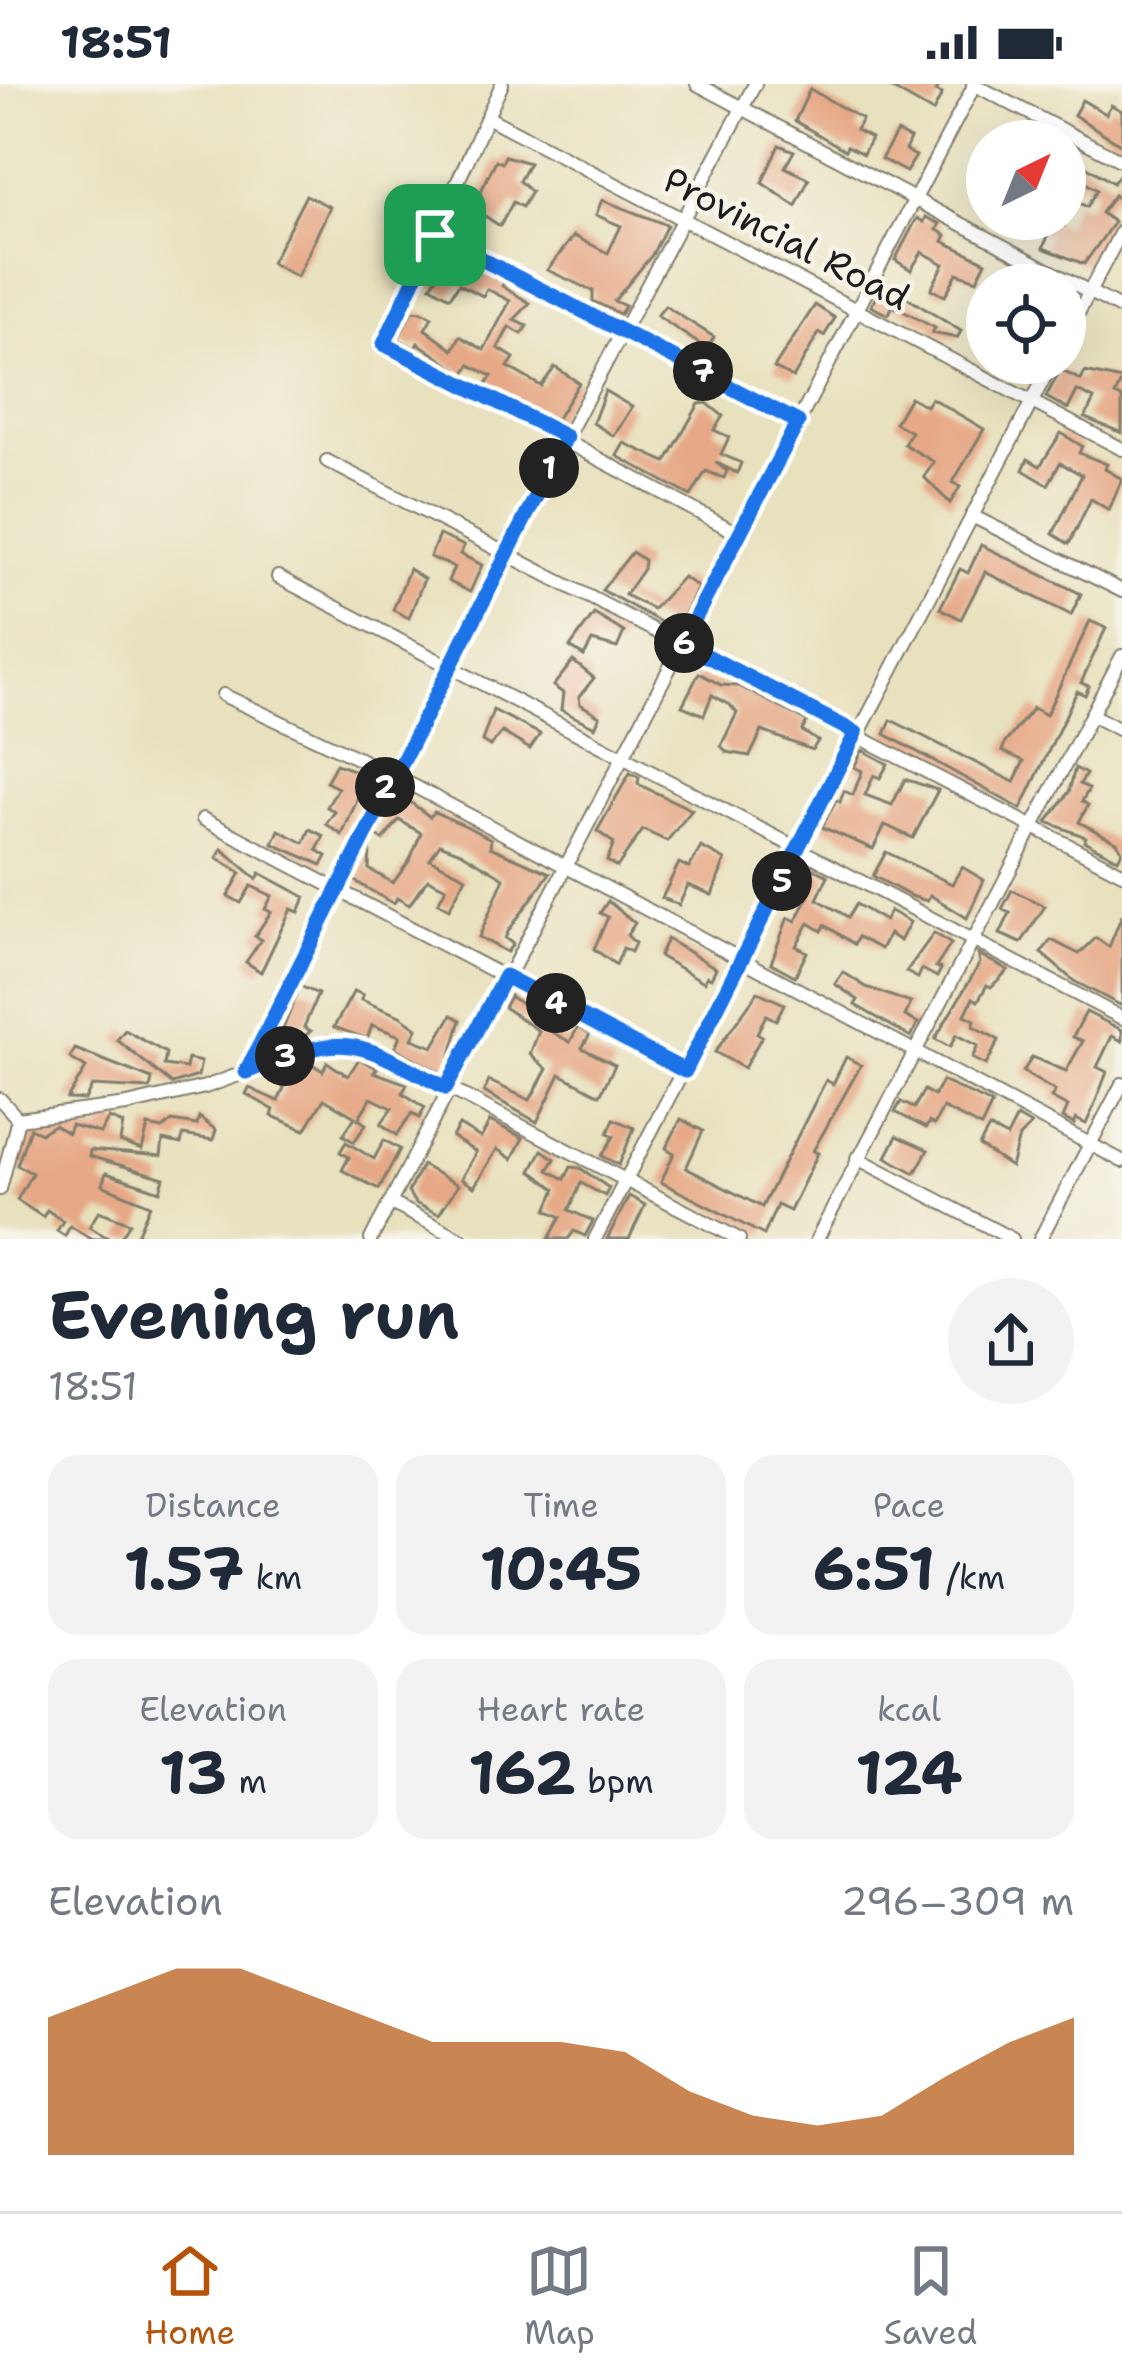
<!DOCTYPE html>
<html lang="en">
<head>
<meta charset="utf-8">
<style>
	body { margin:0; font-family:"Shantell Sans",sans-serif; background:#f2f2f3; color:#1f2937; height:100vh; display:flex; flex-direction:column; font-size:45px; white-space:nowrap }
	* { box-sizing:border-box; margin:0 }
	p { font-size:39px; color:#747a83 }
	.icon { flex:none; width:66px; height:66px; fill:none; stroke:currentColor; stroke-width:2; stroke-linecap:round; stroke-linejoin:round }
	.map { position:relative; height:1155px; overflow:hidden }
	.sheet { display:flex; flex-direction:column; background:#fff; flex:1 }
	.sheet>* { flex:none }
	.needle { width:78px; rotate:43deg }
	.fabs { position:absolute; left:966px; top:36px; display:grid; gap:24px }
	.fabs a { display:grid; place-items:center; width:120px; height:120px; border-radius:50%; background:#fff; box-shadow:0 12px 48px #0002; font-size:60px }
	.pin { position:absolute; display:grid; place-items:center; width:102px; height:102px; color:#fff; margin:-51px; border-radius:24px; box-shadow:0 6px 18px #0006 }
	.km { position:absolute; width:60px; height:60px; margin:-30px; border-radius:50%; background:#222; color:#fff; font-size:33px; line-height:60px; text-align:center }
	.round { display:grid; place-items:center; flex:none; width:126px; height:126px; border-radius:63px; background:#f2f2f3 }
	.summary { display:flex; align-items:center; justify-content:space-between; height:204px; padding:0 48px }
	h1 { font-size:66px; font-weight:700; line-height:90px }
	.stats { display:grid; grid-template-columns:repeat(3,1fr); gap:18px; height:204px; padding:12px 48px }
	.stats div { display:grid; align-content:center; border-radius:30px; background:#f2f2f3; text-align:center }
	.stats b { font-size:60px; font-weight:700 }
	.stats small { font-size:33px; font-weight:400 }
	.stats p { font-size:33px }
	.chart { height:336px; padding:24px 48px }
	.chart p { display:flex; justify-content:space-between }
	.chart svg { width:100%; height:216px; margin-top:12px; fill:#b45309; opacity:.7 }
	.status { display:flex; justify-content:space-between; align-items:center; height:84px; padding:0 60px; background:#fff; direction:ltr }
	.status svg { height:33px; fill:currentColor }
	.tab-bar { display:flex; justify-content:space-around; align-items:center; height:168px; border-top:3px solid #e0e1e3; background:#fff; font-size:33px; color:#747a83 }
	.tab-bar a { display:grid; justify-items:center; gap:6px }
	.tab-bar .on { color:#b45309 }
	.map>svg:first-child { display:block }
	.building { fill:#e6a886 }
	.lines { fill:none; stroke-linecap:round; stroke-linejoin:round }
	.minor-casing { stroke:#827e6d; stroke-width:16 }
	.minor { stroke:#fff; stroke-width:12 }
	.route-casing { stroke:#fff; stroke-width:24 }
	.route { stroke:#1a73e8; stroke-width:15 }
	.labels { text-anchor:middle; stroke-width:9; stroke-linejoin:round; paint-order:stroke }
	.street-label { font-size:36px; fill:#1c1c1c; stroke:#f7f3e8 }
</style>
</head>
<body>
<div class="status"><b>18:51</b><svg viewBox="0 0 49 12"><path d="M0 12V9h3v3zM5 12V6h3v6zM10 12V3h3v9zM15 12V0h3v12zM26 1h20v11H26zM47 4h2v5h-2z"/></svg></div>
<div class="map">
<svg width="1122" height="1155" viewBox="0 0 1122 1155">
	<rect width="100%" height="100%" fill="#f7f3e8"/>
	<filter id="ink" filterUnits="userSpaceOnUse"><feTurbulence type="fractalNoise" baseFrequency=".00833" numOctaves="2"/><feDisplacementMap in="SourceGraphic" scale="24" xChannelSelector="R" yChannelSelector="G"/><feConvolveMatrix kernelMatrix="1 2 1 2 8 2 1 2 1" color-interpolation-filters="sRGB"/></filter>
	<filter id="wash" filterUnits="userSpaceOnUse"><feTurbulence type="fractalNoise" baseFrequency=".004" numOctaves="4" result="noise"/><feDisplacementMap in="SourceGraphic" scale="48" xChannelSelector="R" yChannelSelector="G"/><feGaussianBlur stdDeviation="2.7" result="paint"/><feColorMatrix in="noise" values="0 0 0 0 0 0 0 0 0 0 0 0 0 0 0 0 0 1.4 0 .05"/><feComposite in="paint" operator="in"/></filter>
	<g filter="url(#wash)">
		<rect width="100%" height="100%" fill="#e8e1be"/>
		<g id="blocks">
			<g class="building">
				<path d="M884,0H940L936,7L942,10L933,28Z"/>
				<path d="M810,5L862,35L856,46L871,54L863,70L847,62L845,66L795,37Z"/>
				<path d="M1082,16L1106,30L1111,21L1122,27V61L1074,31Z"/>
				<path d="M897,48L910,55L905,66L916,72L906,88L881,75Z"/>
				<path d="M779,61L794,67L785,83L809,95L796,122L762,99Z"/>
				<path d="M1065,69L1113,99L1122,87V118L1114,111L1101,129L1114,138L1084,180L1043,164L1048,152L1016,135H1051L1064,142L1076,117L1087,123L1097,106L1081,96L1077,103L1065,96Z"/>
				<path d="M505,72L529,79L519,97L531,108L522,123L513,118L500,142L473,124L496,76L502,79Z"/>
				<path d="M306,111L330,123L297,193L271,179Z"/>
				<path d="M602,116L667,141L652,171L614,217L625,222L620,230L593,217V207L547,186L574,152L608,169L621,142L596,131Z"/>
				<path d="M926,133L940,140L937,146L946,151L943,157L986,178L977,196L957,189L945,212L931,205L944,180L922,168L911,186L895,176L917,134L924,138Z"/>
				<path d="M439,164L504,197L502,202L530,219L514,236L527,242L522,250L509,243L498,264L514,274L508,283L541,302L555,283L579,299L554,339L485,302L492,292L470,281L464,291L418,259L415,264L398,255L412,227L422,228L432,233L425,245L453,266L460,252L484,266L510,217L487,205L483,212L459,200L450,213L431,202L444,182L433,177Z"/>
				<path d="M883,199L961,247L957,254L932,249L935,244L893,222L888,231L871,222Z"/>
				<path d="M815,221L835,234L824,252L819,249L793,294L774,284Z"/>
				<path d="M665,222L714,253L707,265L657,232Z"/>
				<path d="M1060,286L1081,296L1085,288L1122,296L1115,311L1122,314V349L1085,334L1094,315L1077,307L1068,325L1046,313Z"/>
				<path d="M605,307L632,323L614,352L593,339Z"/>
				<path d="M910,313L926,322L931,314L984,345L953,398L960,403L950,419L924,393L934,378L904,360L911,348L895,339Z"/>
				<path d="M707,319L723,332L714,346L729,353L721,370L741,379L737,389L715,378L727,387L724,394L706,387L691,412L617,372L624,359L666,378L699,320Z"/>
				<path d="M1061,349L1082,362L1079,369L1107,380L1105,385L1122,395L1109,426L1091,415L1069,460L1053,450L1082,391L1060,379L1048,401L1023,386L1028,375L1040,382Z"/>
				<path d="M439,451L464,462L460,470L482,481L470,508L448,497L454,483L430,473Z"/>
				<path d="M981,461L1081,510L1071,531L985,488L961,535L940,524L960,485L968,489Z"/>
				<path d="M632,468L644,476L643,485L625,511L653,525L683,493L698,503L677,547L602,506Z"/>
				<path d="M409,485L424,495L409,534L393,526Z"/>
				<path d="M594,530L624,548L617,564L592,557L584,572L570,563Z"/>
				<path d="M1090,537L1106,544L1081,599L1089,602L1085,611L1077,607L1021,725L885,650L891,636L1014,698L1024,677L1002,667L1005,659L1033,624L1046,631Z"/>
				<path d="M573,577L594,594L579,613L580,620L600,632L595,643L561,626L563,609L553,602Z"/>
				<path d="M699,589L721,601L739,602L807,637L802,647L818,657L812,666L762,647L750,672L727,668L721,662L737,629L730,621L712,611L704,631L682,622Z"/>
				<path d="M493,626L540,650L530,665L502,648L490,662L482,657Z"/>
				<path d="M862,666L888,680L880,694L874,691L865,711L892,721L905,695L938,706L913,754L885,741L873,765L822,743L836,716L840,718L844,707L853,711L862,687L854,683Z"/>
				<path d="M336,680L375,694L359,711L342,751L326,740L335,728L327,723L338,704L326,698Z"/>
				<path d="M1075,684L1086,690L1080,700L1089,705L1082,717L1088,721L1079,738L1117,758L1122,767L1118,775L1084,757L1086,753L1047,738L1069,708Z"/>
				<path d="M630,689L639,693L638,700L692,726L667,757L643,746L617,783L607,777L614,759L597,747Z"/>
				<path d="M397,708L430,733L434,728L466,742L491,755L490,763L550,789L509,846L505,854L513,860L507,868L479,853L504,794L461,768L440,760L430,775L466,793L449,825L438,819L446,804L428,795L409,821L397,814L394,820L353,796L370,763L369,785L393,799L410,776L421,749L399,736L383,756L376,751Z"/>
				<path d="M310,745L324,752L317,766L327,772L322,781L273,760L279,746L304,759Z"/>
				<path d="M701,763L725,776L712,811L688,801L679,821L662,814L679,779L689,784Z"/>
				<path d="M222,765L257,795L260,789L305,813L299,828L291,825L261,888L246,878L261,856L255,852L271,828L265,825L272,812L251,802L241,819L228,812L241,789L217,774Z"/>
				<path d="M886,768L952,800L962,783L984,796L967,834L930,811L927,817L911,812L873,792Z"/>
				<path d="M803,779L828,792L817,815L848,833L856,820L885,837L890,827L910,838L900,857L889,850L881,865L858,853L854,860L825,841L822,847L809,839L796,862L807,868L795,892L771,879L788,833L796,837L808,814L794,806Z"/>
				<path d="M1012,806L1045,822L1021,859L1000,850L1010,829L1002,825Z"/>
				<path d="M608,817L635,839L627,851L635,859L631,868L623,864L616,881L594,865L608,833L600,829Z"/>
				<path d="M1122,831V922L1074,897L1041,869L1051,856L1079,870L1096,854L1109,863Z"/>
				<path d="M934,849L951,860L936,883L941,885L937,893L922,885L918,894L906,888Z"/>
				<path d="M667,855L716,884L711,894L707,892L704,898L659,872Z"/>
				<path d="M978,870L1008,886L991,903L987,901L978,917L973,914L965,931L975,936L973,942L999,956L986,981L972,974L978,962L956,951L950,963L935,955L980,879Z"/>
				<path d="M843,888L866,903L911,919L905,932L918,939L911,953L855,921L858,916L835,900Z"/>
				<path d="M300,902L318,910L304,943L311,947L296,959L281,950Z"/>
				<path d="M354,907L363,911L361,916L400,932L417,944L412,955L433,963L452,931L461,936L445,991L395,964L400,952L372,941L367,955L334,943Z"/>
				<path d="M758,908L784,920L776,936L766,931L757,949L762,952L744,984L715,968Z"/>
				<path d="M510,912L547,937L550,931L559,935L552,948L570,958L578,943L590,950L582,964L615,981L600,1011L560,990L537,1038L484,1008L489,997L530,1016L547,985L530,970L539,947L504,923Z"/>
				<path d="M1086,928L1122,946V957L1112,952L1097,983L1107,988L1092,1027L1086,1040L1076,1035L1074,1040L1063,1034L1068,1023L1051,1014L1055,1007L1023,988L1032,973L1066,987L1083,957L1073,953Z"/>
				<path d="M125,946L166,969L164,981L186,984L188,975L201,978L198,992L172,1000L117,956Z"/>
				<path d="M75,965L152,995L150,1005L92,1002L85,1016L67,1015L86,984L70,974Z"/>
				<path d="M846,973L861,981L813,1067L818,1069L790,1127L777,1121L764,1151L661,1098L674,1069L666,1064L681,1035L703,1047L686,1084L762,1123L826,996L833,1000Z"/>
				<path d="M359,975L377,984L374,988L407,1000L403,1009L425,1024L419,1034L412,1029L397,1051L381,1040L392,1024L371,1014L358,1035L366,1040L354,1058L343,1051L355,1033L324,1015L305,1046L272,1032L274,1026L246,1010L249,1004L278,1017L294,982L307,977L323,987L327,978L348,992Z"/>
				<path d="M942,997L992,1020L981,1043L943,1024L934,1041L929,1038L926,1044L895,1028L901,1018L914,1024L924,1006L934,1012Z"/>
				<path d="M199,1033L216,1046L213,1056L183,1051L181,1060L163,1056L161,1072L90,1066L89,1072L164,1094L160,1107L106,1089L102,1101L150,1121L135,1155H120L130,1139L99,1127L89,1143L110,1155H91L70,1142L65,1152L57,1147L63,1137L47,1126L43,1133L17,1116L32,1089L17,1081L30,1044L41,1049L54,1041L68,1049L71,1041L100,1049L109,1034L123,1040L120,1058L142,1066L148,1042L163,1045L172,1037L197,1041Z"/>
				<path d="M1017,1033L1031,1041L1019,1053L1011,1083L979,1062L989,1044L1007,1053Z"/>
				<path d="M614,1035L634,1044L619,1081L602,1072L614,1052L608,1049Z"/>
				<path d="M490,1037L523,1054L512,1075L497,1065L474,1103L461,1095L476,1068L452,1053L459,1041L481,1054Z"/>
				<path d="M897,1052L928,1066L915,1089L886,1073Z"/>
				<path d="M384,1056L400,1065L379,1105L342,1086L349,1073L340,1068L346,1058L374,1075Z"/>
				<path d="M542,1066L555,1075L548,1086L565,1095L571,1083L580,1084L609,1104L605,1112L581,1099L569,1126L593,1137L585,1152L574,1147L568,1155H549L561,1133L547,1126L556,1105L531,1087Z"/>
				<path d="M422,1081L458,1101L439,1130L415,1119L408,1108Z"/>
				<path d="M629,1112L645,1121L629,1155H607Z"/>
			</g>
		</g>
	</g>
	<g filter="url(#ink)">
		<use href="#blocks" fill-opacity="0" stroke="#827e6d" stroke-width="3"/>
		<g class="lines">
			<defs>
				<g id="minor">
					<path d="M502,0L384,260L739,450"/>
					<path d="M697,0L1122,225"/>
					<path d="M973,0L1122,77"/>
					<path d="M487,33L1122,365"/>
					<path d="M435,150L798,338"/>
					<path d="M1065,254L1122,146"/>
					<path d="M327,377L1122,789"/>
					<path d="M972,432L1122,507"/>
					<path d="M278,493L1122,934"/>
					<path d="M223,611L391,690L1122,1077"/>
					<path d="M1092,631L1122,647"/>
					<path d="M203,735L684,987"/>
					<path d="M246,988L506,466L755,0"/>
					<path d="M0,1015L18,1035L0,1105"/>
					<path d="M18,1035L127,1021L205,1003L329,958L381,969L739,1155"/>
					<path d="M857,1074L1012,1155"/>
					<path d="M391,1119L461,1155"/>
					<path d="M371,1155L975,0"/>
					<path d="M595,1155L1052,279"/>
					<path d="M817,1155L1122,572"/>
					<path d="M1040,1155L1122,1000"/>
				</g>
			</defs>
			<use href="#minor" class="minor-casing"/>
			<use href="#minor" class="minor"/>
		</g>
	</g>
	<g class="lines" filter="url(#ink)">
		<defs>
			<path id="route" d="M435,151L798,338L682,559L856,649L685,987L505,892L446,1004C352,954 347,947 246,988L566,353L384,260Z"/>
		</defs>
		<use href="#route" class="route-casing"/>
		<use href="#route" class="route"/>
	</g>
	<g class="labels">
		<g class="street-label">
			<text transform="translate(787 154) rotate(27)" y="13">Provincial Road</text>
		</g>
	</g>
</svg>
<div class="fabs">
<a><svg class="needle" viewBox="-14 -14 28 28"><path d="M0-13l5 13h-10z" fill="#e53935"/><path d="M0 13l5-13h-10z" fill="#747a83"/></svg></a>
<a><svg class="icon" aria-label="locate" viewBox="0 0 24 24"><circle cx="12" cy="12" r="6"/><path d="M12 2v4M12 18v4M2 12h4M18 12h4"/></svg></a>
</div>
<div class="pin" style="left:435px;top:151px;background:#1e9e55"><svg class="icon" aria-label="arrive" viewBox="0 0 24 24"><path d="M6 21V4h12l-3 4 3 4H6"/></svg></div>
<b class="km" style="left:549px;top:384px">1</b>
<b class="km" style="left:385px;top:703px">2</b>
<b class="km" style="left:285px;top:972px">3</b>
<b class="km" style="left:556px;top:919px">4</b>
<b class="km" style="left:782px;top:797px">5</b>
<b class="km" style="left:684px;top:559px">6</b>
<b class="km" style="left:703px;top:287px">7</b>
</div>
<section class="sheet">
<div class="summary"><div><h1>Evening run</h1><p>18:51</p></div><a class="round"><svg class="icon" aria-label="share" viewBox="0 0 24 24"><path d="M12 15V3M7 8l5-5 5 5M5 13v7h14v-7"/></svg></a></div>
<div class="stats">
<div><p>Distance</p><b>1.57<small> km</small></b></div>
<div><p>Time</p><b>10:45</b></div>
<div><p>Pace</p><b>6:51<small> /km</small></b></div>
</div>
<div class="stats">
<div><p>Elevation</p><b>13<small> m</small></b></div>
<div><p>Heart rate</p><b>162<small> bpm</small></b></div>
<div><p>kcal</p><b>124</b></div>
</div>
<div class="chart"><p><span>Elevation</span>296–309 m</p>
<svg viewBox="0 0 160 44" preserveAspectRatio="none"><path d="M0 44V16L10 11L20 6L30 6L40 11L50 16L60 21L70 21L80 21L90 23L100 31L110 36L120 38L130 36L140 28L150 21L160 16V44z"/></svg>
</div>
</section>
<nav class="tab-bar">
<a class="on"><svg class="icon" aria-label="home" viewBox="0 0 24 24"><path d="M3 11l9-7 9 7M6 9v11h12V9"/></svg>Home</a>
<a><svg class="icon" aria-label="map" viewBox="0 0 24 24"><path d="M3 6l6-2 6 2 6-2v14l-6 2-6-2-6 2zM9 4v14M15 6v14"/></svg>Map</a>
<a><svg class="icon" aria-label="saved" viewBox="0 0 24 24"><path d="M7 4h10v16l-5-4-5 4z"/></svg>Saved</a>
</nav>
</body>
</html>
